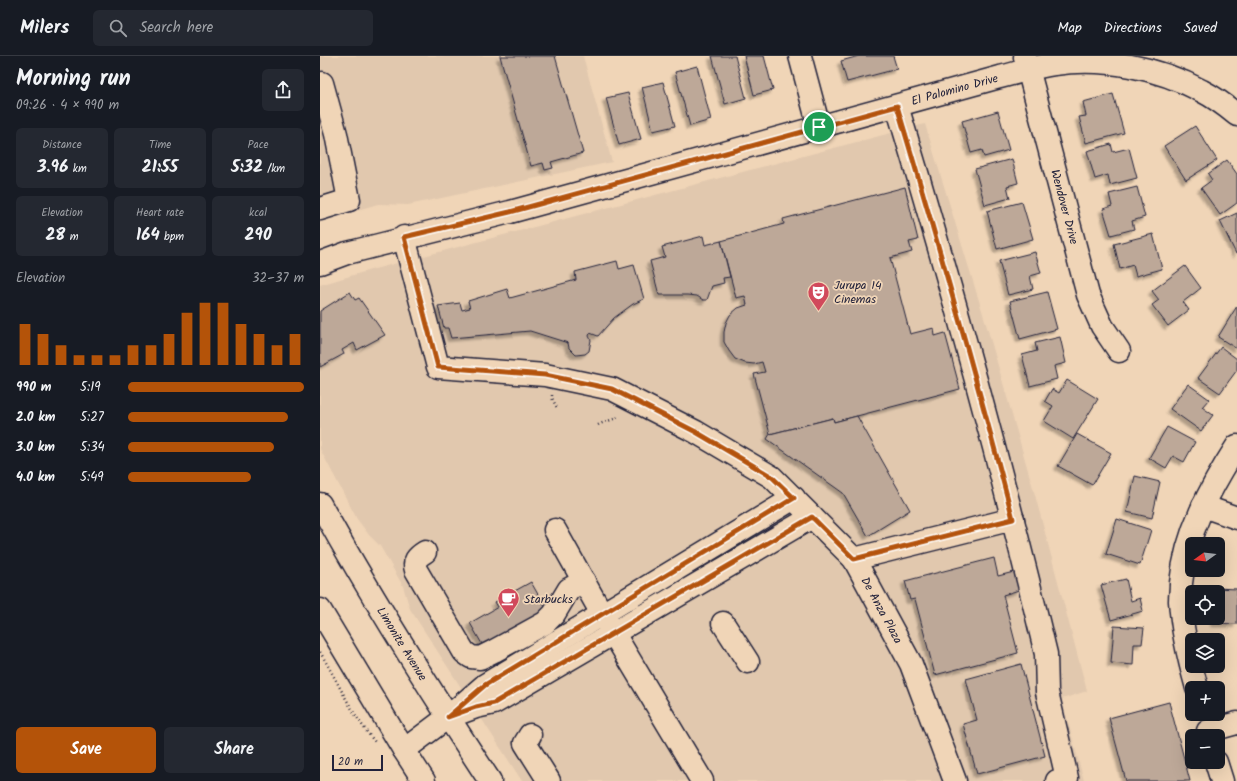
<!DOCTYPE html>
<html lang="en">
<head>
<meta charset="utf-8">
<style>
	body { margin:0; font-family:Kalam,sans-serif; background:#242831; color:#f1f3f6; height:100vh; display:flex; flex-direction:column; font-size:15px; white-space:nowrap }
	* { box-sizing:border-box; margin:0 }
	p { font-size:13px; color:#9ea1a6 }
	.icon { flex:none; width:22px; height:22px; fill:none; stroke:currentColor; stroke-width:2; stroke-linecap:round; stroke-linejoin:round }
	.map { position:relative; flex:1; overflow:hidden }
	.sheet { display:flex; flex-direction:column; background:#171b24; width:320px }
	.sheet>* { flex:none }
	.needle { width:26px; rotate:255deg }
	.controls { position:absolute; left:865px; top:481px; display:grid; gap:8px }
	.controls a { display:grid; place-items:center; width:40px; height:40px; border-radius:6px; background:#171b24; box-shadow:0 4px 16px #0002; font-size:20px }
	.scale { position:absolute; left:12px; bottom:10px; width:51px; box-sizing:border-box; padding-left:4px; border:2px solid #22223b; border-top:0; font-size:11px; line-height:14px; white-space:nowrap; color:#22223b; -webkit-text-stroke:3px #f0d5b7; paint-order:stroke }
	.pin { position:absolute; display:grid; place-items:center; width:34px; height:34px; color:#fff; margin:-17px; border:2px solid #fff; border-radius:50%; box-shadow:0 1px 4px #0007 }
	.round { display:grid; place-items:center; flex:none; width:42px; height:42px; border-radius:6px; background:#242831 }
	.overview { display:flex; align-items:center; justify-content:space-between; height:68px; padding:0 16px }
	h1 { font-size:22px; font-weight:700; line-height:30px }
	.stats { display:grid; grid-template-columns:repeat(3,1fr); gap:6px; height:68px; padding:4px 16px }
	.stats div { display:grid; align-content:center; border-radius:6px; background:#242831; text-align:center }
	.stats b { font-size:17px; font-weight:700 }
	.stats small { font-size:11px; font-weight:400 }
	.stats p { font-size:11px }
	.chart { height:112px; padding:8px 16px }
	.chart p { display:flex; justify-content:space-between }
	.chart svg { width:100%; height:72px; margin-top:4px; stroke:#b45309; stroke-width:6 }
	.action { display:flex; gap:8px; margin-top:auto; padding:8px 16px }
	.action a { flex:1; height:46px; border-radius:6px; background:#b45309; color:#fff; font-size:16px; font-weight:700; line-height:46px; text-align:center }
	.action a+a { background:#242831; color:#f1f3f6 }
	ul { padding:0 16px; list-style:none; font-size:13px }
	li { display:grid; grid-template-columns:64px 48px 1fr; align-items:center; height:30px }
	li i { height:10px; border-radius:5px; background:#b45309 }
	header { display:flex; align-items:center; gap:24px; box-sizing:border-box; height:56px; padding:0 20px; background:#171b24; border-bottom:1px solid #363941 }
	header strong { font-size:19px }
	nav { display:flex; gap:22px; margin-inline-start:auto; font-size:14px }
	.search { width:280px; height:36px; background:#242831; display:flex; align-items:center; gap:10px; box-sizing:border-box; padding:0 14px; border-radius:6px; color:#9ea1a6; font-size:15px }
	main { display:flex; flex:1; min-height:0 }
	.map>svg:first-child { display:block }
	.built { fill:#e1c8ae }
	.building { fill:#bda898; stroke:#22223b; filter:url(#shadow) }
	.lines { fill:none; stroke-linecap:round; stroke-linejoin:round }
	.minor-casing { stroke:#22223b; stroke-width:25 }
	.major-casing { stroke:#22223b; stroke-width:25 }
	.path { stroke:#22223b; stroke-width:2.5; stroke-dasharray:1 3; stroke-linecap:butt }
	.minor { stroke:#f0d5b7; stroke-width:22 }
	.major { stroke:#f0d5b7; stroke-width:22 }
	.route-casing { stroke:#fff; stroke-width:8 }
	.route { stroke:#b45309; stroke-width:5 }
	.labels { text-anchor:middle; stroke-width:3.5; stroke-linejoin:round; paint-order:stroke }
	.street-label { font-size:12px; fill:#22223b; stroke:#f0d5b7 }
	.poi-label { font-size:12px; fill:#22223b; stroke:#f0d5b7; text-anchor:start }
</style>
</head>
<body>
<header>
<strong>Milers</strong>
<div class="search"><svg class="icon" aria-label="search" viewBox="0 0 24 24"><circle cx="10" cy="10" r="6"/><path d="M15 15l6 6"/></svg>Search here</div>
<nav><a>Map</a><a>Directions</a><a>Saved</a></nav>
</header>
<main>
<section class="sheet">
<div class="overview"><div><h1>Morning run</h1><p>09:26 · 4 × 990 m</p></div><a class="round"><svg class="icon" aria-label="share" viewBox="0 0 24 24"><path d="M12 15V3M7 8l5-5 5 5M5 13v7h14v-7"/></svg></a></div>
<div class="stats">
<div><p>Distance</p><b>3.96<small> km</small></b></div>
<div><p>Time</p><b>21:55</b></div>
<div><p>Pace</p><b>5:32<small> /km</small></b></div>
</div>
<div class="stats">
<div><p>Elevation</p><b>28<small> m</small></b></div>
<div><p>Heart rate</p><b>164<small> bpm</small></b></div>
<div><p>kcal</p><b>290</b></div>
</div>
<div class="chart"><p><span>Elevation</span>32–37 m</p>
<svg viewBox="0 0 160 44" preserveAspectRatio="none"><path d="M5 44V19M15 44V25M25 44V32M35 44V38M45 44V38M55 44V38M65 44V32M75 44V32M85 44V25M95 44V12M105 44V6M115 44V6M125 44V19M135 44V25M145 44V32M155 44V25"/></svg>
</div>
<ul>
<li><b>990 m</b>5:19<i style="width:100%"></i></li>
<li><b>2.0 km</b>5:27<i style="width:91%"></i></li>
<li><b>3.0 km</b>5:34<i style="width:83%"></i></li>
<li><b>4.0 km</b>5:49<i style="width:70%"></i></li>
</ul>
<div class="action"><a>Save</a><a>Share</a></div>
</section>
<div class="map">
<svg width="917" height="725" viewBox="0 0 917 725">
	<defs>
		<filter id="shadow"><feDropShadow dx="-3.5" dy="3.5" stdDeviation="1" flood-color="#0004"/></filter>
	</defs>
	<rect width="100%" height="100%" fill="#f0d5b7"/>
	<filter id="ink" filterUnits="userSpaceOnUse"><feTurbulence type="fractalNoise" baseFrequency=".025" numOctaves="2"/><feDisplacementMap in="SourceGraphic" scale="8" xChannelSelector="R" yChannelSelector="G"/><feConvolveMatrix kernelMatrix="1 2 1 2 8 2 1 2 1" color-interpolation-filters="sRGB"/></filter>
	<g filter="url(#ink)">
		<g class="built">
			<path d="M0,0H263L292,106L88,149L58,148L0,165Z"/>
			<path d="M605,68L667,271L715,439L767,635L742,643L764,725H202L90,553L83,530L60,490L49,479L37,463L0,393V229L47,215Z"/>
		</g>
		<g class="building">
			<path d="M180,0H235L263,97L231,106L233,112L225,114L223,107L211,110Z"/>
			<path d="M392,0H415L426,42L405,48Z"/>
			<path d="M424,0H444L453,34L434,39Z"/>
			<path d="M539,0H573L577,13L527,26L521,5Z"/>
			<path d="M377,10L391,64L370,70L355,16Z"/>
			<path d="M343,26L355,70L333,75L322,31Z"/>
			<path d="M308,37L321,83L299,89L286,42Z"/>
			<path d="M793,38L804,77L766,87L759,61L766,60L763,46Z"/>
			<path d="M678,55L689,94L664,101L662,94L651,97L642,65Z"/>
			<path d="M875,70L897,104L866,124L844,90Z"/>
			<path d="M791,88L793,96L809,92L817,122L790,129L788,119L775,123L767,95Z"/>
			<path d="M692,103L698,127L687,130L690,142L665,149L655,113Z"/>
			<path d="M907,104L917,118V147L900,159L881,132L892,124L888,118Z"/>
			<path d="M585,131L598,184L589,186L592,196L570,202L590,278L614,272L615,280L625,277L640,333L514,366L513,362L450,378L434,318L445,316L442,306L434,308L425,307L415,303L409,295L404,286V276L406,267L410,259L418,252L427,249L425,240L416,242L401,185L464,168L463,163Z"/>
			<path d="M817,131L825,161L812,165L814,173L791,179L783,153L792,150L789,138Z"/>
			<path d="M702,146L713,183L677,193L667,155Z"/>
			<path d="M917,157V198H916L900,165Z"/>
			<path d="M833,178L842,213L816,220L813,209L800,213L794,188Z"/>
			<path d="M383,180L385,189L401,185L410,221L403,222L404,227L392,230L387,244H383L377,240L367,239H339L330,205L345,201L342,191Z"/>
			<path d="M715,196L721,217L710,220L713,233L688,239L679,205Z"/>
			<path d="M297,205L299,213L314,209L324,243L313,248L294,262L278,280L270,277L269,280L271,284L269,295L265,298L256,299L249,292L248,287L210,275L131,282L128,272H124L118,250L140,247L142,254L150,252L148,245L187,233L190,242L256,224L255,216Z"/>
			<path d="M865,210L881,232L863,246L869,254L848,270L832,249L839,244L832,235Z"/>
			<path d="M30,236L35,244L39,242L65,279L37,294L34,287L22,294L24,298L0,311V255Z"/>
			<path d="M727,236L737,273L700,283L690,245Z"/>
			<path d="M917,250V293L898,281Z"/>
			<path d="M740,281L746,307L734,310L737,323L710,330L702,299L717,295L715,287Z"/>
			<path d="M901,291L917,303V314L900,337L878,322Z"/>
			<path d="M747,324L778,343L753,383L724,365L733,350L725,345L732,333L739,337Z"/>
			<path d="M868,328L889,343L882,351L893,359L881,375L850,353Z"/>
			<path d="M537,360L590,454L548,480L523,437L447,383L450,378L513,362L514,366Z"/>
			<path d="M847,371L875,386L864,406L853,400L846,412L829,402Z"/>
			<path d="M757,378L791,397L772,429L738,410Z"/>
			<path d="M815,420L840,426L832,462L807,456Z"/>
			<path d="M797,463L831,474L820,509L786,498Z"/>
			<path d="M674,502L678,520L694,516L699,534L683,539L698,597L615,619L595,543L590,544L585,525Z"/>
			<path d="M806,523L811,545L820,542L823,555L791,564L781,529Z"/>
			<path d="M211,526L229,558L166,595L150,567L178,551L175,546Z"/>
			<path d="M896,532L917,533V568L894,567V562H898V536H896Z"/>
			<path d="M794,570L824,572L822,588H814L813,609L791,607Z"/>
			<path d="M701,608L725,700L657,718L643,668L657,664L646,623Z"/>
			<path d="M849,646L870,725H806L789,662Z"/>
		</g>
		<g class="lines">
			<defs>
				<g id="minor">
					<path d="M480,0L499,71"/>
					<path id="s1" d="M705,1L768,239L782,270L799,295"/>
					<path d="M577,50C632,231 682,414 726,598L727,636L747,722L737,725"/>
					<path d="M0,153L29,144L16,78L2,27"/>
					<path id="s2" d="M84,181L118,311L225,319L292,333L376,376L452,421L534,503L591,608L635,725"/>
					<path id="s3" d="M0,207L27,197L190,156L680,21C698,17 716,10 734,8C784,1 837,11 882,35C894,41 906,50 917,59"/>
					<path d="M883,450L917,462"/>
					<path d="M235,474L282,558L382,725"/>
					<path d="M105,496C97,501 93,505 96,514L144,596L151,601L160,602L174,595L225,567L234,558L249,533L264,525"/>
					<path d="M534,503L693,463"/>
					<path d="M403,567L428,606"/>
					<path d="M877,632C869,604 862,575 860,545C860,540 861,533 861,527C866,477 890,432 917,390"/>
					<path d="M137,658L156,651L174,647L492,461"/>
					<path d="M888,675L917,667"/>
					<path d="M210,679L205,687L229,725"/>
					<path d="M84,694L128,661L165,629L474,442"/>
					<path d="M896,706L902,725"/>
				</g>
				<g id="major">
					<path id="s4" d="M0,448C52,543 110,634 170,725"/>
					<path d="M0,554L84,694L104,725"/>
				</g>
			</defs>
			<use href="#minor" class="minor-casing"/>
			<use href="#major" class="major-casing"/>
			<g class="path">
				<path d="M232,339V342L237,352"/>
				<path d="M278,369C285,365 294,364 300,360"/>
				<path d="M0,596C18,626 32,659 55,686"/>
			</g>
			<use href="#minor" class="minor"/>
			<use href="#major" class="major"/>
		</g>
	</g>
	<g class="lines" filter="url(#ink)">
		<defs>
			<path id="route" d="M577,50C618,187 657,324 693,463L534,503L492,461L174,647L156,651L128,661L165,629L474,442L452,421L432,409L376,376L292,333L225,319L118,311L84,181L190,156Z"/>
		</defs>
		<use href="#route" class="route-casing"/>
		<use href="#route" class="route"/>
	</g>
	<defs>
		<symbol id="theatre-pin" viewBox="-11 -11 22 30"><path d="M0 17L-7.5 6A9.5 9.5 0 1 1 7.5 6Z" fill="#d1495b" stroke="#f0d5b7"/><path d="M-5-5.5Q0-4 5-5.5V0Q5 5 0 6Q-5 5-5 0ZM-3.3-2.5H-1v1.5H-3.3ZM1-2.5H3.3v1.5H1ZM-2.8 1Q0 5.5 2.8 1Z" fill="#fff"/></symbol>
		<symbol id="cafe-pin" viewBox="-11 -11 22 30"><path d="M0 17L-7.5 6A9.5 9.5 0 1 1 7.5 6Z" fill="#d1495b" stroke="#f0d5b7"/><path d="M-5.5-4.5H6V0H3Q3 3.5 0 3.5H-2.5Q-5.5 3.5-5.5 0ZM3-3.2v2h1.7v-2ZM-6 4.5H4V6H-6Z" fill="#fff"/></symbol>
	</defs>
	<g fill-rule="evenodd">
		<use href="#theatre-pin" x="486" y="224" width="25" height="34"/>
		<use href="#cafe-pin" x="176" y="530" width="25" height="34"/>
	</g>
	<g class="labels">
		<g class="street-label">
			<text dy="4" stroke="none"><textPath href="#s3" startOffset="658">El Palomino Drive</textPath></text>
			<text dy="4" stroke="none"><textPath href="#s1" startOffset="155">Wendover Drive</textPath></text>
			<text dy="4" stroke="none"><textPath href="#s2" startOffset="667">De Anza Plaza</textPath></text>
			<text dy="4" stroke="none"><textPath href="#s4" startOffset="162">Limonite Avenue</textPath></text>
		</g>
		<g class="poi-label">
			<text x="514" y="233">Jurupa 14<tspan x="514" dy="14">Cinemas</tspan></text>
			<text x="204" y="547">Starbucks</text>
		</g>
	</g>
</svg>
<div class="controls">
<a><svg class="needle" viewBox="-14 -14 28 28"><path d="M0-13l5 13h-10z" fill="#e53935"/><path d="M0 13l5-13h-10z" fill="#9ea1a6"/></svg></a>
<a><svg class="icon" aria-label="locate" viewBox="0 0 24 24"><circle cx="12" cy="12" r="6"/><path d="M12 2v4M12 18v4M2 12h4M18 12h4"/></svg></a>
<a><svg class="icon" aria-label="layers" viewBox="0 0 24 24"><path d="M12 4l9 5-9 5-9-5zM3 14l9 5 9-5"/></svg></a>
<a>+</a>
<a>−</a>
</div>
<div class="scale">20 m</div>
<div class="pin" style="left:499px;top:71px;background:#1e9e55"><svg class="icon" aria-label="arrive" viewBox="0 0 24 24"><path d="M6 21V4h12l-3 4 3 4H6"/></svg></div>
</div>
</main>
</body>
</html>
